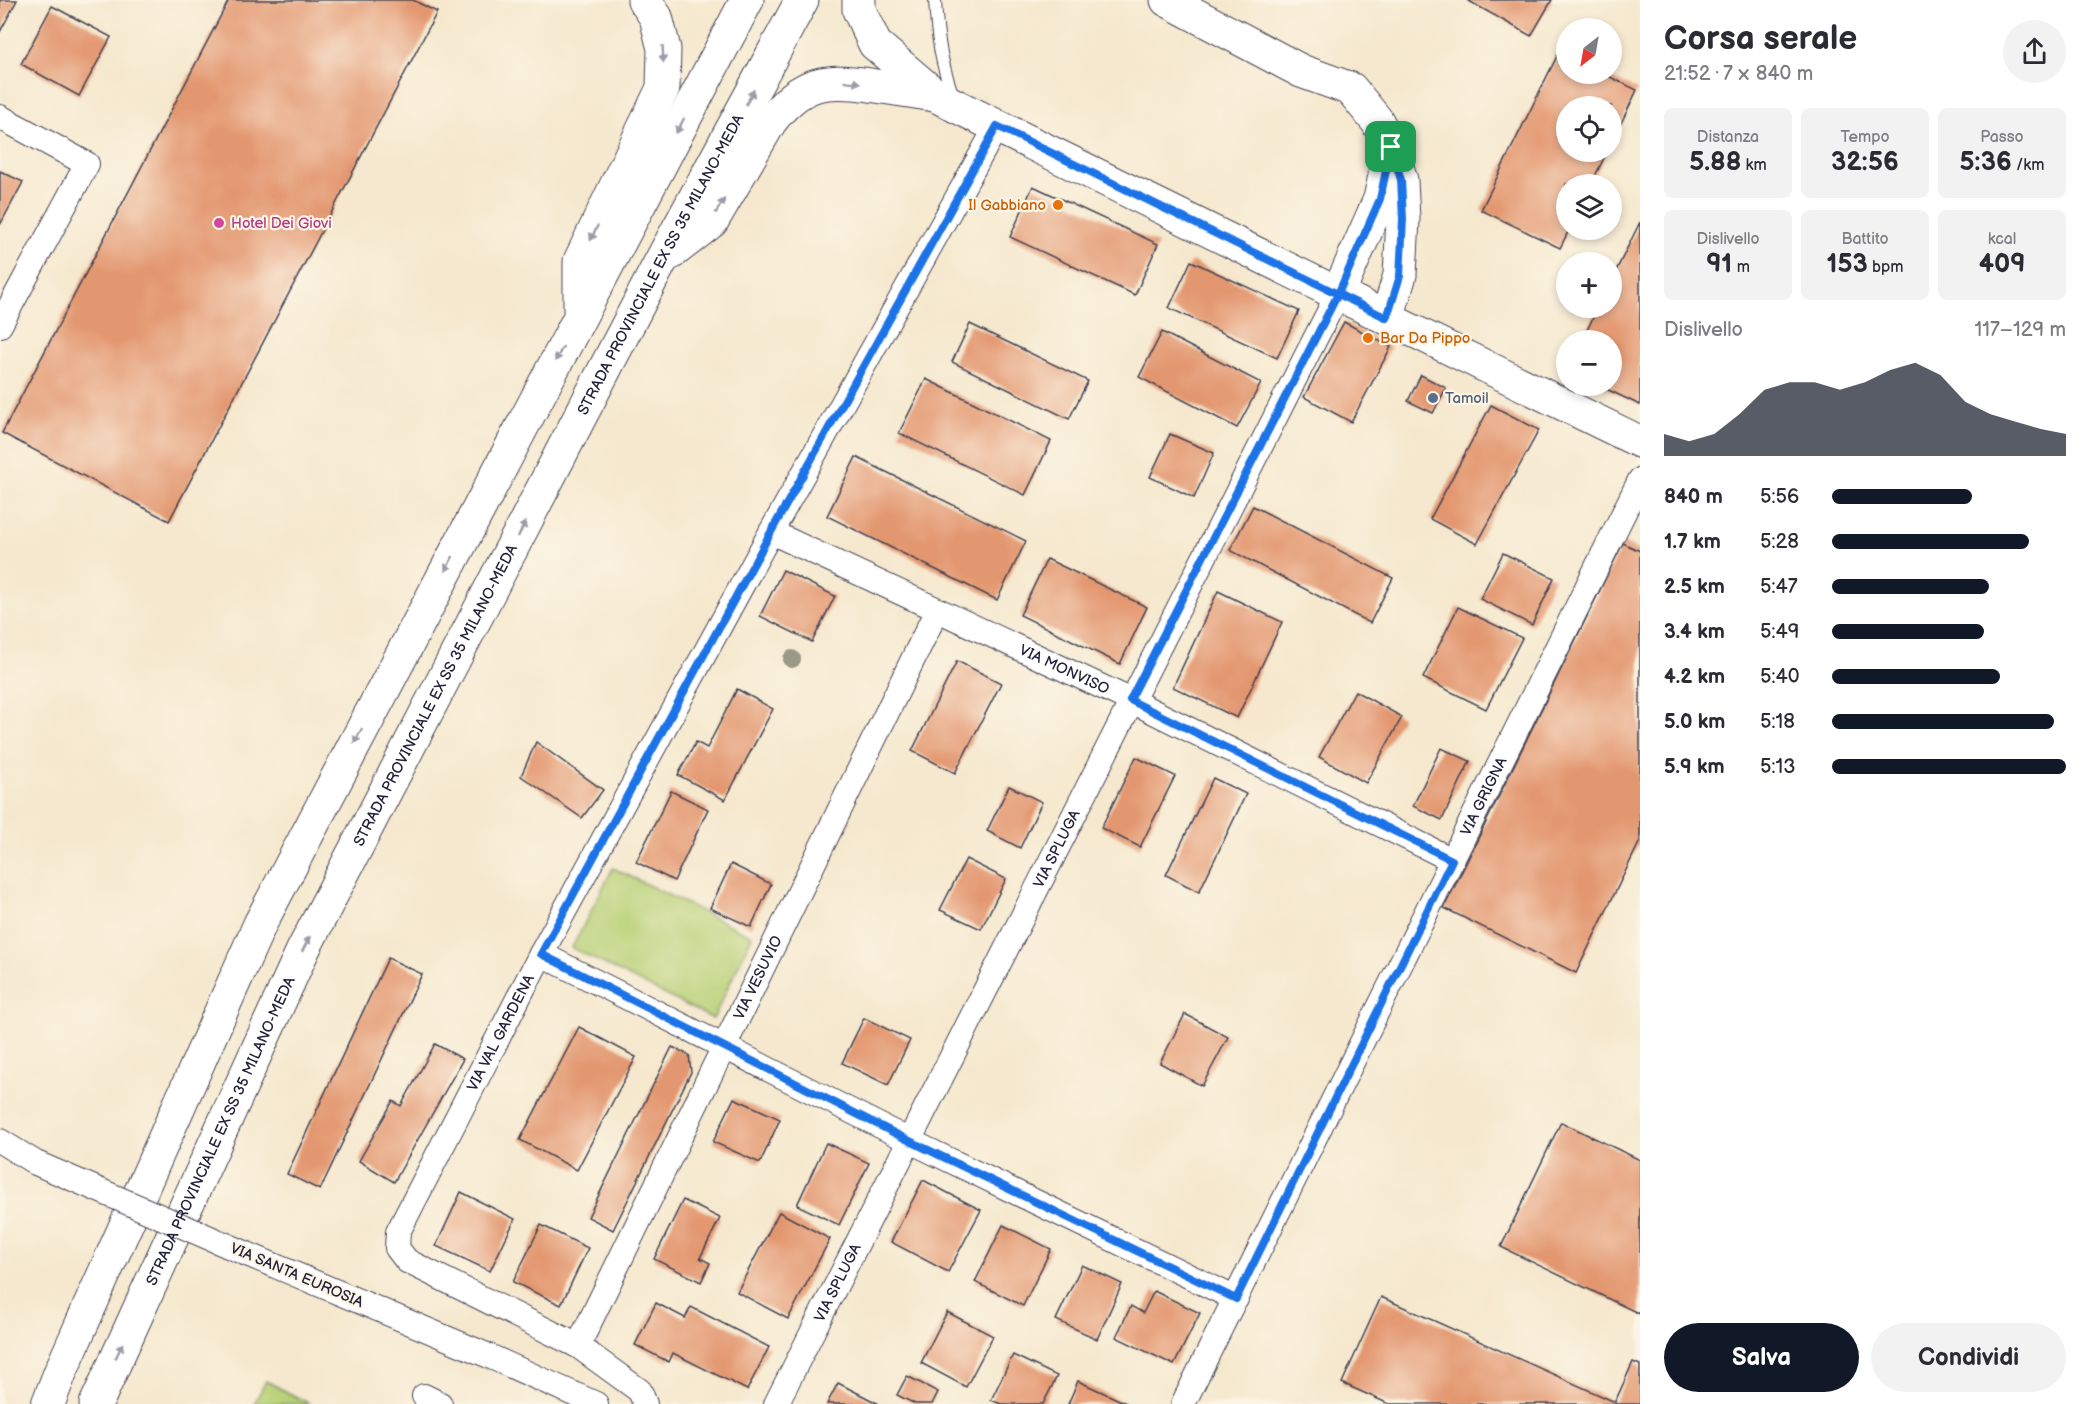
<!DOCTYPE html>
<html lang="it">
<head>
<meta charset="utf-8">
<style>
	body { margin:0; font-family:"Balsamiq Sans",sans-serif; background:#f2f2f3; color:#2b2b33; height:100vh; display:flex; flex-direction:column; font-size:22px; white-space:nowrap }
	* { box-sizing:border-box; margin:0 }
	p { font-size:20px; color:#7c7c81 }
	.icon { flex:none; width:33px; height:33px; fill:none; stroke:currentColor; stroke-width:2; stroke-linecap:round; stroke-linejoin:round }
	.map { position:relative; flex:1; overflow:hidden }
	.panel { display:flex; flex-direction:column; background:#fff; width:450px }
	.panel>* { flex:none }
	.needle { width:39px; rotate:211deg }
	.buttons { position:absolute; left:1556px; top:18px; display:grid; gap:12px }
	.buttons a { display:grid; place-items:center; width:66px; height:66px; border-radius:50%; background:#fff; box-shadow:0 3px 9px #0003; font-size:30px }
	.pin { position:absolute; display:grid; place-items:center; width:51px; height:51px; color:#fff; margin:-26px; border-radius:12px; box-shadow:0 3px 9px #0006 }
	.round { display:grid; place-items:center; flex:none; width:63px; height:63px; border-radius:32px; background:#f2f2f3 }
	.overview { display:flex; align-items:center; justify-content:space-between; height:102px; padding:0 24px }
	h1 { font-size:33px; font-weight:700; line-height:45px }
	.stats { display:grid; grid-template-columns:repeat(3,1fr); gap:9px; height:102px; padding:6px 24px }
	.stats div { display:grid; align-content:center; border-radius:9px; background:#f2f2f3; text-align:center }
	.stats b { font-size:26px; font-weight:700 }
	.stats small { font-size:16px; font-weight:400 }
	.stats p { font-size:16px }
	.chart { height:168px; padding:12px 24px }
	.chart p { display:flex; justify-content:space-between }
	.chart svg { width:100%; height:108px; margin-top:6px; fill:#111827; opacity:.7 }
	.cta { display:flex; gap:12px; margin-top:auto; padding:12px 24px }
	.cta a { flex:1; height:69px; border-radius:36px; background:#111827; color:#fff; font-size:24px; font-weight:700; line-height:69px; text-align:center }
	.cta a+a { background:#f2f2f3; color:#2b2b33 }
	ul { padding:0 24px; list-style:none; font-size:20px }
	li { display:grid; grid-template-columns:96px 72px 1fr; align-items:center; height:45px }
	li i { height:15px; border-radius:8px; background:#111827 }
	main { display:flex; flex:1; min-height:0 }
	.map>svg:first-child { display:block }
	.green { fill:#b7d074; stroke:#6c7958; stroke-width:1.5 }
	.building { fill:#e39770 }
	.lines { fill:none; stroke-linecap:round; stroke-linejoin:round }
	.service-casing { stroke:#424051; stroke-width:14 }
	.minor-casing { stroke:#424051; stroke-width:26 }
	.tertiary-casing { stroke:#424051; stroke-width:34 }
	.secondary-casing { stroke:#424051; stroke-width:35 }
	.trunk-casing { stroke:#424051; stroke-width:35 }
	.service { stroke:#fff; stroke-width:12 }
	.minor { stroke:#fff; stroke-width:24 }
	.tertiary { stroke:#fff; stroke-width:32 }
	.secondary { stroke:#fff; stroke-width:33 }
	.trunk { stroke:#fff; stroke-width:33 }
	.minor-bridge-casing { stroke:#424051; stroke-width:26; stroke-linecap:butt }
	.minor-bridge { stroke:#fff; stroke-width:24 }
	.tree { fill:#9a9886 }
	.oneway { fill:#9c9ca7 }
	.route-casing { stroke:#fff; stroke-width:12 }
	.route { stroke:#1a73e8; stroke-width:8 }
	.food-dot { fill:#e8710a; stroke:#fcf5e5; stroke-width:2 }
	.hotel-dot { fill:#d1479c; stroke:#fcf5e5; stroke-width:2 }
	.service-dot { fill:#5c6f8a; stroke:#fcf5e5; stroke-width:2 }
	.labels { text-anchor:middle; stroke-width:4.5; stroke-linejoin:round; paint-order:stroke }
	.food-label { font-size:15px; fill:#c56008; stroke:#fcf5e5; text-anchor:end }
	.hotel-label { font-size:15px; fill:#b23c85; stroke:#fcf5e5; text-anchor:start }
	.street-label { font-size:15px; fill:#22223b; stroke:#fcf5e5 }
	.service-label { font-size:15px; fill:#4e5e75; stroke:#fcf5e5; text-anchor:start }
</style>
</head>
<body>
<main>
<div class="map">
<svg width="1640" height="1404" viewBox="0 0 1640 1404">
	<rect width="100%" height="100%" fill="#fcf5e5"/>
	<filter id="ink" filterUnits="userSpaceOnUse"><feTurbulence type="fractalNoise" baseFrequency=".0167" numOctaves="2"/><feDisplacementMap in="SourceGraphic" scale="12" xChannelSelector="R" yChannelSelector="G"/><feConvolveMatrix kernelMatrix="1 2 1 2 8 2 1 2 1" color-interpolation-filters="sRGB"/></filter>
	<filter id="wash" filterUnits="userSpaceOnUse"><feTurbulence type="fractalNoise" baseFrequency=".008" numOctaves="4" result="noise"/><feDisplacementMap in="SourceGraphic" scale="24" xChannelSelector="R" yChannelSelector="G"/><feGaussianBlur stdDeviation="1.35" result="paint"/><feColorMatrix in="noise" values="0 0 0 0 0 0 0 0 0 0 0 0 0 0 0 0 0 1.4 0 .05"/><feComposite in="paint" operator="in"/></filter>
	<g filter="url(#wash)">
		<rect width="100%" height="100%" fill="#f5e8ce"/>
		<g class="green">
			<path d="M613,868L752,936L713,1019L572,948Z"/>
			<path d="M266,1381L310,1404H254Z"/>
		</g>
		<g id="blocks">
			<g class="building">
				<path d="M0,0H17L0,32Z"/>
				<path d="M229,0H413L437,12L169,521L2,433Z"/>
				<path d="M1467,0H1552L1531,36Z"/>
				<path d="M52,6L111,37L79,96L21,64Z"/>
				<path d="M1559,52L1566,55V74H1604L1637,90L1611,144V106H1566V152H1607L1591,184H1566V230H1569L1560,248L1481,210Z"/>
				<path d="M0,171L23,182L0,225Z"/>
				<path d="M1033,186L1158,244L1135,295L1010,237Z"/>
				<path d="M1640,222V405L1600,386H1611V340H1582L1598,308H1611V281Z"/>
				<path d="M1191,261L1299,311L1277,358L1169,308Z"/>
				<path d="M1344,322L1391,347L1351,422L1304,397Z"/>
				<path d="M970,324L1088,381L1069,419L952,362Z"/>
				<path d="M1162,332L1261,383L1237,428L1139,377Z"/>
				<path d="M1421,375L1446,388L1433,413L1408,401Z"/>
				<path d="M926,379L1051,441L1025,495L899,433Z"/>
				<path d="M1491,405L1539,430L1477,544L1430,519Z"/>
				<path d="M1170,434L1214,453L1194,498L1150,477Z"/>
				<path d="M856,457L1026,541L997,600L827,516Z"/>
				<path d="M1253,506L1393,578L1370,623L1230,550Z"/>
				<path d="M1623,543L1640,551V841L1576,973L1444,908Z"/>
				<path d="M1503,553L1554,578L1532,625L1480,599Z"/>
				<path d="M1047,559L1147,607L1120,664L1020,615Z"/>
				<path d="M783,570L835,596L812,642L760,616Z"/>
				<path d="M1218,591L1282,622L1237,718L1173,687Z"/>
				<path d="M1458,607L1522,638L1486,709L1423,678Z"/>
				<path d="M957,661L1001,683L955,773L912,751Z"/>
				<path d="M737,689L773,709L725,800L678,775L696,742L707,748Z"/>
				<path d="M1355,691L1402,717L1366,783L1319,757Z"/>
				<path d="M536,742L603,790L582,818L521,776Z"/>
				<path d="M1441,748L1470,761L1442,820L1413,806Z"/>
				<path d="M1136,757L1175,776L1140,847L1101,828Z"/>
				<path d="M1213,778L1246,794L1199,892L1166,875Z"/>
				<path d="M1009,786L1042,802L1020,848L987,831Z"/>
				<path d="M671,791L708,809L674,881L636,862Z"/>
				<path d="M966,859L1006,879L981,929L940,910Z"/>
				<path d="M731,864L771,884L751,927L710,908Z"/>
				<path d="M388,958L422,974L320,1190L287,1174Z"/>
				<path d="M1185,1014L1228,1037L1202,1086L1160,1063Z"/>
				<path d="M864,1018L910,1040L888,1085L842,1063Z"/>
				<path d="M579,1027L636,1057L577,1170L520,1140Z"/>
				<path d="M435,1044L463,1059L394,1182L359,1161L393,1101L401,1106Z"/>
				<path d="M672,1047L689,1055L691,1072L613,1230L588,1217Z"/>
				<path d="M734,1098L780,1119L760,1163L713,1142Z"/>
				<path d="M1561,1122L1640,1160V1314L1501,1247Z"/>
				<path d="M826,1143L869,1163L839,1225L797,1205Z"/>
				<path d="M923,1180L981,1210L948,1272L891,1242Z"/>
				<path d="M461,1192L515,1219L490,1271L436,1246Z"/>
				<path d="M683,1200L720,1218L700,1258L710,1263L701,1282L654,1259Z"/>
				<path d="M779,1212L830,1239L788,1319L737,1292Z"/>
				<path d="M541,1225L588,1248L561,1305L513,1282Z"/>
				<path d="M1003,1225L1051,1249L1023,1306L975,1282Z"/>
				<path d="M1082,1265L1122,1284L1097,1339L1056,1320Z"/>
				<path d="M1154,1291L1200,1313L1174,1365L1116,1337L1131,1306L1143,1313Z"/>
				<path d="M1381,1297L1615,1402L1633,1362L1640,1365V1404H1389L1342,1383Z"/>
				<path d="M656,1303L685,1318L691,1307L769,1347L747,1390L673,1353L669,1362L635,1345Z"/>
				<path d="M947,1312L993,1336L966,1387L921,1363Z"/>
				<path d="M1013,1355L1057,1376L1043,1404H1001L991,1400Z"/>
				<path d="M907,1376L938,1392L932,1404H915L897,1395Z"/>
				<path d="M1078,1381L1128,1404H1068Z"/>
				<path d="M838,1383L879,1404H827Z"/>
			</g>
		</g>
	</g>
	<g filter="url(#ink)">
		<use href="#blocks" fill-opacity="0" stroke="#424051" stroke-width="1.5"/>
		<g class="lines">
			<defs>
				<path id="service" d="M935,0C937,38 941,63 954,99"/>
				<g id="minor">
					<path d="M0,117L87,164L0,325"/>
					<path id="s1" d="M771,532L1130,700L1452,860"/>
					<path d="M541,954L910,1141L1236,1299"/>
					<path d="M0,1141L36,1163"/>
					<path d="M247,1254L489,1356L596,1404"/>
					<path id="s2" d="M578,1346L937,610"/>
					<path d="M424,1396L440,1404"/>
					<path id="s3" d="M645,1404L640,1391L578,1346L407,1261L397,1248L398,1232L541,954L771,532L997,126"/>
					<path id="s4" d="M776,1404C964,1034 1149,663 1338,294"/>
					<path id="s5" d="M1183,1404L1640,480"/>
				</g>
				<path id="tertiary" d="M1387,318L1640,442"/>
				<g id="secondary">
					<path d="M956,106L1387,318L1400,275L1403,219L1401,180L1391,147L1377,121L1351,89L1301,71L1167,0"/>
					<path d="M1338,294L1380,199L1389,157"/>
				</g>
				<g id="trunk">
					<path d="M859,0V10L875,44L935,95L956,106"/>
					<path d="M671,253L712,221L770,122C801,80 827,78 876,86C895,89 915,92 935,95"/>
					<path d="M580,310V261L663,88L664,49L656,17L644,0"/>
					<path d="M48,1404L60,1373L260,924L747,0"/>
					<path id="s6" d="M96,1404L303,950L662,259L802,0"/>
				</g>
			</defs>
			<use href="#service" class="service-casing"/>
			<use href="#minor" class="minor-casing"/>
			<use href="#tertiary" class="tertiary-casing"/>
			<use href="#secondary" class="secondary-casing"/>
			<use href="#trunk" class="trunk-casing"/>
			<use href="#service" class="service"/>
			<use href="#minor" class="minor"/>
			<use href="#tertiary" class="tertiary"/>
			<use href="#secondary" class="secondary"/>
			<use href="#trunk" class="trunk"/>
			<defs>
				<path id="minor-bridge" d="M36,1163L247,1254"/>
			</defs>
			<use href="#minor-bridge" class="minor-bridge-casing"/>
			<use href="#minor-bridge" class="minor-bridge"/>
		</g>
		<circle class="tree" cx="792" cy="659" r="9"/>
		<defs><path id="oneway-solid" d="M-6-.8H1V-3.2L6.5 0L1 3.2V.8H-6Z" transform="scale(1.5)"/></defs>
		<g class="oneway">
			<use href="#oneway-solid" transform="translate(663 54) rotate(87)"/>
			<use href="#oneway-solid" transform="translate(852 82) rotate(7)"/>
			<use href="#oneway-solid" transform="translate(750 97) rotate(-62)"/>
			<use href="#oneway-solid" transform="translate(680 126) rotate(118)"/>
			<use href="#oneway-solid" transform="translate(720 206) rotate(-59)"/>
			<use href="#oneway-solid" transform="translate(594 233) rotate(116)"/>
			<use href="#oneway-solid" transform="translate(559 354) rotate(118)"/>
			<use href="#oneway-solid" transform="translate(522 529) rotate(-63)"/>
			<use href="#oneway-solid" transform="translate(449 564) rotate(118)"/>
			<use href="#oneway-solid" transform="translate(358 736) rotate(118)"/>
			<use href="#oneway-solid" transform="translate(306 944) rotate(-63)"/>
			<use href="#oneway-solid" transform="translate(119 1351) rotate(-65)"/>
		</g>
	</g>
	<g class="lines" filter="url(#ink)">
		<defs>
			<path id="route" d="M1391,147L1380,199L1338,294L997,126L771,532L541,954L910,1141L1236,1299L1452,860L1130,700L1338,294L1387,318L1400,276L1403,219L1401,180L1391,147"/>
		</defs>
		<use href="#route" class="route-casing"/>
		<use href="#route" class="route"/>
	</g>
	<g class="food-dot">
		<circle cx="1058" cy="205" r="6"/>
		<circle cx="1368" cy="338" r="6"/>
	</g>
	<circle class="hotel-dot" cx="219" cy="223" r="6"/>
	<circle class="service-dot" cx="1433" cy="398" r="6"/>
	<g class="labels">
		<g class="food-label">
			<text x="1046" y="210">Il Gabbiano</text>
			<text x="1380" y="343" text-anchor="start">Bar Da Pippo</text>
		</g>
		<g class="hotel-label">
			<text x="231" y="228">Hotel Dei Giovi</text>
		</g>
		<g class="street-label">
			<text dy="5" stroke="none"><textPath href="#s6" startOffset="1272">STRADA PROVINCIALE EX SS 35 MILANO-MEDA</textPath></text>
			<text dy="5" stroke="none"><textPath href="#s1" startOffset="324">VIA MONVISO</textPath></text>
			<text dy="5" stroke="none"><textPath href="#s6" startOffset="786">STRADA PROVINCIALE EX SS 35 MILANO-MEDA</textPath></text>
			<text dy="5" stroke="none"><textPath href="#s5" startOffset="678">VIA GRIGNA</textPath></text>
			<text dy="5" stroke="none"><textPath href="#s4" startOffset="622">VIA SPLUGA</textPath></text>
			<text dy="5" stroke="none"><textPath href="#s2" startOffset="410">VIA VESUVIO</textPath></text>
			<text dy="5" stroke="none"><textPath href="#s3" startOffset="538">VIA VAL GARDENA</textPath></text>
			<text dy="5" stroke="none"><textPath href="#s6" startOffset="300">STRADA PROVINCIALE EX SS 35 MILANO-MEDA</textPath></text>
			<text transform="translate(297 1275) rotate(23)" y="5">VIA SANTA EUROSIA</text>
			<text dy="5" stroke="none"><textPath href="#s4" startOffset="136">VIA SPLUGA</textPath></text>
		</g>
		<g class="service-label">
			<text x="1445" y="403">Tamoil</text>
		</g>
	</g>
</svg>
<div class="buttons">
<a><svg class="needle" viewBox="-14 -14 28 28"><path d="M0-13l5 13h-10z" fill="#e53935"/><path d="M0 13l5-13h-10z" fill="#7c7c81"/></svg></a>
<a><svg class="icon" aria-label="locate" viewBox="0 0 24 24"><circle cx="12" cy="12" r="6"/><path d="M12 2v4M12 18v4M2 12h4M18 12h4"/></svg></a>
<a><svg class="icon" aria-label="layers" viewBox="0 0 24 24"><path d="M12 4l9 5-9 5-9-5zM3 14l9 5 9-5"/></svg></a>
<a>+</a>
<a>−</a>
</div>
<div class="pin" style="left:1391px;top:147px;background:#1e9e55"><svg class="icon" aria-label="arrive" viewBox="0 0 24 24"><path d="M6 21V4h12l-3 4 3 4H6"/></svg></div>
</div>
<section class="panel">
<div class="overview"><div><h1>Corsa serale</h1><p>21:52 · 7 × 840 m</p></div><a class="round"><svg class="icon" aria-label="share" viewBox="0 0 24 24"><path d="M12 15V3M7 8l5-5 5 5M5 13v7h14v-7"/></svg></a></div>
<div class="stats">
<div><p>Distanza</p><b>5.88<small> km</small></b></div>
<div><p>Tempo</p><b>32:56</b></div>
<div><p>Passo</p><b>5:36<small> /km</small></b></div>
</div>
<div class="stats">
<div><p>Dislivello</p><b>91<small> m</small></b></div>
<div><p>Battito</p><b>153<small> bpm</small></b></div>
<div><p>kcal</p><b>409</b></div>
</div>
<div class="chart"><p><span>Dislivello</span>117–129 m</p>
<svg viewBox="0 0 160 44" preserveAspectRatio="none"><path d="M0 44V35L10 38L20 35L30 27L40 17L50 14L60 14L70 17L80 14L90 9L100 6L110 11L120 22L130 27L140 30L150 33L160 35V44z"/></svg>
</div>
<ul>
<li><b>840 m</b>5:56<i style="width:60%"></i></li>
<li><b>1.7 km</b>5:28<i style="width:84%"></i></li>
<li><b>2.5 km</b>5:47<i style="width:67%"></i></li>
<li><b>3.4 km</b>5:49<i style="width:65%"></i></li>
<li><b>4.2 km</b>5:40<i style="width:72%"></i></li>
<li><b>5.0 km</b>5:18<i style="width:95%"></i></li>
<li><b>5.9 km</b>5:13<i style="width:100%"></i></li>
</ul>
<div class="cta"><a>Salva</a><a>Condividi</a></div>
</section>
</main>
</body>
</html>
